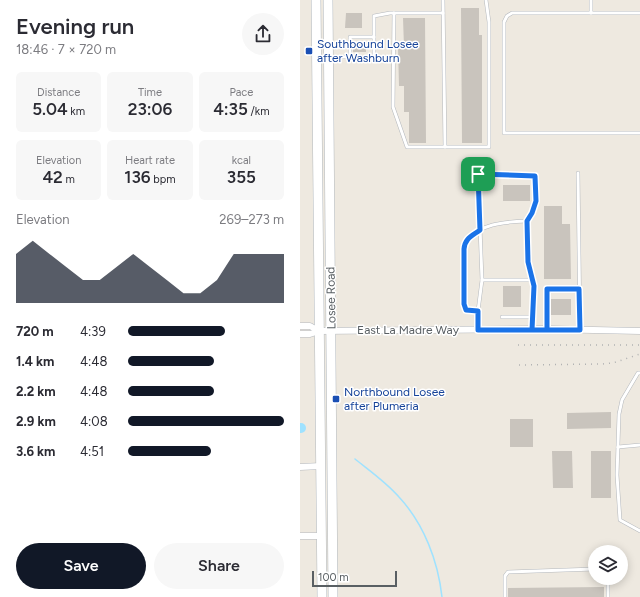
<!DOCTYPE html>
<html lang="en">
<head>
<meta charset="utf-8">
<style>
	body { margin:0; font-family:Figtree,sans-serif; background:#f7f7f7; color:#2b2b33; height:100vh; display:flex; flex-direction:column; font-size:15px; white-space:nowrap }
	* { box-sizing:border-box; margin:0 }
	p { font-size:13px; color:#7c7c81 }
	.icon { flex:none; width:22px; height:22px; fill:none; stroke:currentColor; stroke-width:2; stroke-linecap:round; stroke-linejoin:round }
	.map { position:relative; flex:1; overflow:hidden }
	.side { display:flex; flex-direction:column; background:#fff; width:300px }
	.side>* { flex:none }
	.controls { position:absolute; left:288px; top:545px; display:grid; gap:8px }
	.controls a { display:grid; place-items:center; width:40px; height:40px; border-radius:50%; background:#fff; box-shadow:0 2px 10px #0003; font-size:20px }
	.scale { position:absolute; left:12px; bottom:10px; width:85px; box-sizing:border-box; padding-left:4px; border:2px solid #595f63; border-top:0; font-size:11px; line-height:14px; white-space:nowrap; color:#595f63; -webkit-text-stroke:3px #fff; paint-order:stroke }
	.pin { position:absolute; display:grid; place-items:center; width:34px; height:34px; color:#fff; margin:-17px; border-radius:8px; box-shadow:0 2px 6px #0006 }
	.round { display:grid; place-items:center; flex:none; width:42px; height:42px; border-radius:21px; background:#f7f7f7 }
	.overview { display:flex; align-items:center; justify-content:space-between; height:68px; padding:0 16px }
	h1 { font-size:22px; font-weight:600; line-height:30px }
	.stats { display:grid; grid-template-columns:repeat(3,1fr); gap:6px; height:68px; padding:4px 16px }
	.stats div { display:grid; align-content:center; border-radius:6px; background:#f7f7f7; text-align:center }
	.stats b { font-size:17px; font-weight:600 }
	.stats small { font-size:11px; font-weight:400 }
	.stats p { font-size:11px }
	.chart { height:112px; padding:8px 16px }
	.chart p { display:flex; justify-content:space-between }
	.chart svg { width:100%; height:72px; margin-top:4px; fill:#111827; opacity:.7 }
	.cta { display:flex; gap:8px; margin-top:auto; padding:8px 16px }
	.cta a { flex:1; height:46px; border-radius:24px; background:#111827; color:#fff; font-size:16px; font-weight:600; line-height:46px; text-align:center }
	.cta a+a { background:#f7f7f7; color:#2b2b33 }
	ul { padding:0 16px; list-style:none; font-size:13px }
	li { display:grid; grid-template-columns:64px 48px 1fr; align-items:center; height:30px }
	li i { height:10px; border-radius:5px; background:#111827 }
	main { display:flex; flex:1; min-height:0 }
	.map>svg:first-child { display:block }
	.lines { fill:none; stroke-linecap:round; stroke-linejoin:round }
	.stream { stroke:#9fe2ff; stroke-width:1.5 }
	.river { stroke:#9fe2ff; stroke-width:10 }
	.building { fill:#c9c4bd }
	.service-casing { stroke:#b4b8bd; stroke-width:4 }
	.minor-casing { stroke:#b4b8bd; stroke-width:7 }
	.secondary-casing { stroke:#b2b8bd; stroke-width:10 }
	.service { stroke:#fff; stroke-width:3 }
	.minor { stroke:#fff; stroke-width:6 }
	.secondary { stroke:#fff; stroke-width:9 }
	.rail { stroke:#b1b2b3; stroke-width:1.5; stroke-dasharray:1 5; stroke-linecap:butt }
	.route-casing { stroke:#fff; stroke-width:8 }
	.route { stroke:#1a73e8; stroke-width:5 }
	.transit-dot { fill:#1a4fb4; stroke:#fff; stroke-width:1.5 }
	.labels { text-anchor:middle; stroke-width:3; stroke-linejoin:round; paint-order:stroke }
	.transit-label { font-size:12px; fill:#164399; stroke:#fff; text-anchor:start }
	.street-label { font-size:12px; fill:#595f63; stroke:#fff }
</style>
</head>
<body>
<main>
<section class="side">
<div class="overview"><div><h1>Evening run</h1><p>18:46 · 7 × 720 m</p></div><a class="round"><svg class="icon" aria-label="share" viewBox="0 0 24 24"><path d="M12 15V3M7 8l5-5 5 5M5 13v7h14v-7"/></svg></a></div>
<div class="stats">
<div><p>Distance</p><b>5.04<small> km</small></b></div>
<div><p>Time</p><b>23:06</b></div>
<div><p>Pace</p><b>4:35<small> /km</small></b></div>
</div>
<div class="stats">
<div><p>Elevation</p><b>42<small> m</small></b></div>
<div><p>Heart rate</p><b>136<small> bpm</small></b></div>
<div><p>kcal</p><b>355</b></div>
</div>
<div class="chart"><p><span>Elevation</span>269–273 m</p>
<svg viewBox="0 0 160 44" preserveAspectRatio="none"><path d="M0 44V14L10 6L20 14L30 22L40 30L50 30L60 22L70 14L80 22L90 30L100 38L110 38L120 30L130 14L140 14L150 14L160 14V44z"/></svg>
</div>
<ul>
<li><b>720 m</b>4:39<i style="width:62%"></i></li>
<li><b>1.4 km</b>4:48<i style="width:55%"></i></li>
<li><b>2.2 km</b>4:48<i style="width:55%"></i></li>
<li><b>2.9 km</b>4:08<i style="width:100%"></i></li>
<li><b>3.6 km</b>4:51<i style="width:53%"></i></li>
</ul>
<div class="cta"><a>Save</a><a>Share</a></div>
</section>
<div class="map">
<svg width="340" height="597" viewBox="0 0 340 597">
	<rect width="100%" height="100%" fill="#eee9e0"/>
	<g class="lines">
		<path class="stream" d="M55,459C70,471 86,482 99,497C124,524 138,561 142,597"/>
		<path class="river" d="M0,428H1"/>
	</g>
	<g class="building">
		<path d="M161,8H179V35H182V143H162Z"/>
		<path d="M46,13H62V28H45Z"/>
		<path d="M103,18H125L126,143H109V112H104V86H99L98,47H104Z"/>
		<rect x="53" y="42" width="13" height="10"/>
		<rect x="203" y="185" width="27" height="16"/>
		<path d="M244,206H262V224H270L271,279H244Z"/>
		<rect x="203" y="286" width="18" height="21"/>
		<rect x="251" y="299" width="20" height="16"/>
		<path d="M311,412V428L267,429V413Z"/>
		<rect x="210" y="419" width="23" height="28"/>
		<path d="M252,451H272L273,488H253Z"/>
		<rect x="291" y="451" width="20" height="47"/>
		<path d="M304,587V597H208V588Z"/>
	</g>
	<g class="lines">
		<defs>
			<g id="service">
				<path d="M143,0L145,147"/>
				<path d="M291,0V13"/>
				<path d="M94,13L93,107L107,147H189V22L186,0"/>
				<path d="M340,13H212L207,16L204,22V133H340"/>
				<path d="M30,57H74V16L90,13H143"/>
				<path d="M50,57V37H74"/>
				<path d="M278,173L280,330"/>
				<path d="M232,280H182L178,174L235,176L236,201L232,213L227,221L229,262L234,286L232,329"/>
				<path d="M178,311L166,310L164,304V243C179,223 205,222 227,221"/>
				<path d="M202,317H233"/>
				<path d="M247,329V289H279"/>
				<path d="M178,330V311L182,280"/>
				<path d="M340,373H338L322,400L319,414L317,475L320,520L340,531"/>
				<path d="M318,447L340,445"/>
				<path d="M308,578V597"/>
				<path d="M205,597V576L208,572L295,569"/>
			</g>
			<g id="minor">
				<path d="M0,326H10L19,331"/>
				<path d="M0,334H10L19,331L247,329L340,331"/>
				<path d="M0,467L21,466"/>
				<path d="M0,536H21"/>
			</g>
			<g id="secondary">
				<path d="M16,0L22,597"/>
				<path d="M28,0C28,199 33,398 33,597"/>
			</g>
		</defs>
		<use href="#service" class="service-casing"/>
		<use href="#minor" class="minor-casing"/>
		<use href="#secondary" class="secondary-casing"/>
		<use href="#service" class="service"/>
		<use href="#minor" class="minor"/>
		<use href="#secondary" class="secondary"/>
		<g class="rail">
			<path d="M218,345H340"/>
			<path d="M219,365L302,364L313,363L340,354"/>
		</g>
	</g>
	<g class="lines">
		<defs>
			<path id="route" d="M178,174L180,230C172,236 165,238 164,249V304L166,310L178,311V330H247V289H279L280,330H232L234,286L228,262L227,221L232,213L236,201L235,176L178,174"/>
		</defs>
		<use href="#route" class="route-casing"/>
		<use href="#route" class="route"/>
	</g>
	<g class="transit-dot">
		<rect x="5" y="47" width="8" height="8" rx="2"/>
		<rect x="32" y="395" width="8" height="8" rx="2"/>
	</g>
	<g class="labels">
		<g class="transit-label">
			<text x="17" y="48">Southbound Losee<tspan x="17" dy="14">after Washburn</tspan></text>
			<text x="44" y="396">Northbound Losee<tspan x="44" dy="14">after Plumeria</tspan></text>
		</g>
		<g class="street-label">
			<text transform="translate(31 298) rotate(-91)" y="4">Losee Road</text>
			<text x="108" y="334">East La Madre Way</text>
		</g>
	</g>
</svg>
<div class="controls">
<a><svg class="icon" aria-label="layers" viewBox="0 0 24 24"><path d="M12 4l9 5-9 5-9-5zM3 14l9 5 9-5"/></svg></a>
</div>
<div class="scale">100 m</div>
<div class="pin" style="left:178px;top:174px;background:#1e9e55"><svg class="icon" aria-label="arrive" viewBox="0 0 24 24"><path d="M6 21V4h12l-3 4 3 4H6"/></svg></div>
</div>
</main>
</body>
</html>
